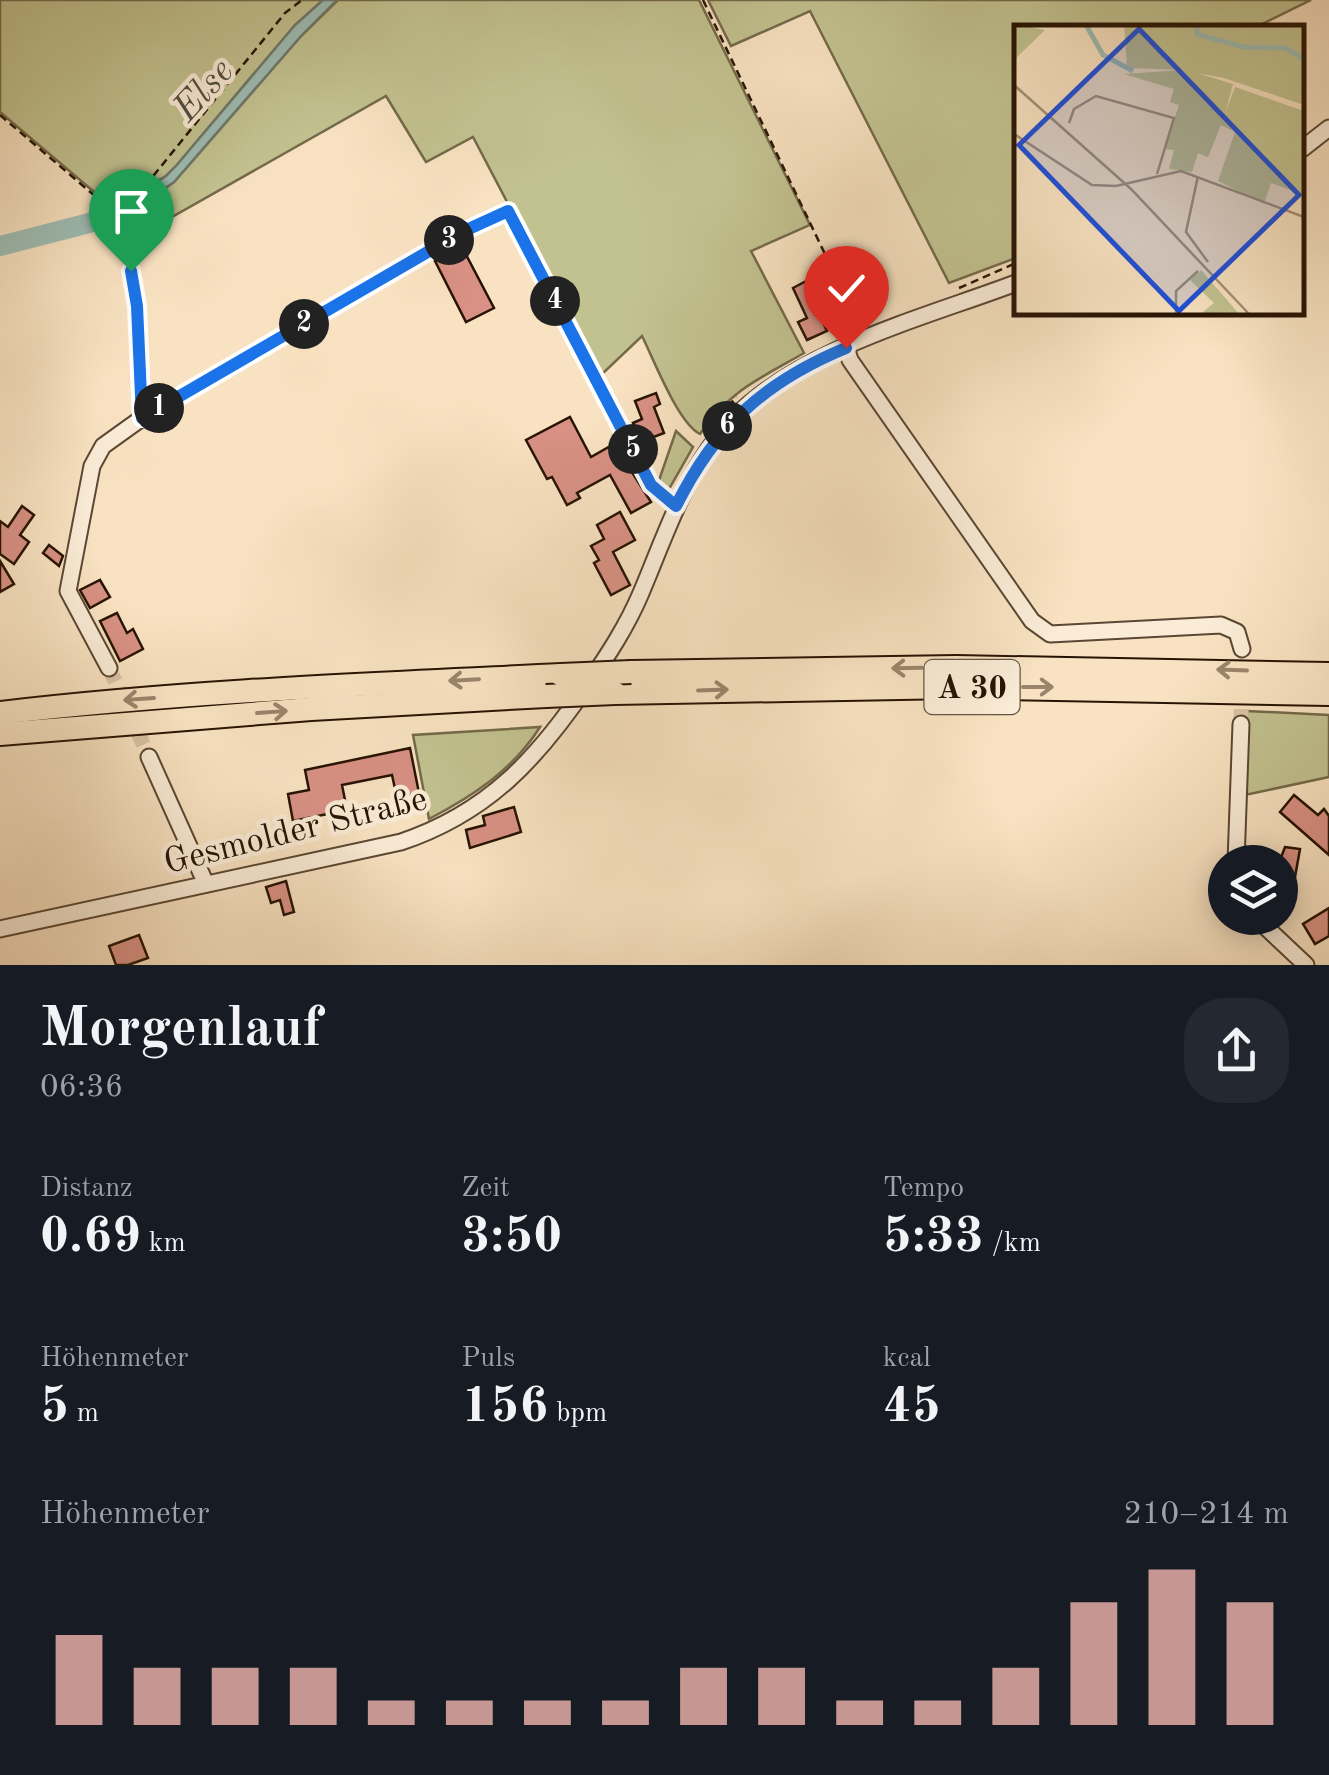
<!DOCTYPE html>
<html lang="de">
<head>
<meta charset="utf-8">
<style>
	body { margin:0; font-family:"Old Standard TT",serif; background:#242831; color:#f1f3f6; height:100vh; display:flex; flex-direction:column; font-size:38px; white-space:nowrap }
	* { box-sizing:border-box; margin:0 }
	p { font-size:32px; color:#9ea1a6 }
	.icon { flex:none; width:55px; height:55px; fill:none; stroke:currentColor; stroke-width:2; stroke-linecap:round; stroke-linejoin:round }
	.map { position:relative; height:965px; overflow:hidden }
	.details { display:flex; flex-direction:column; background:#171b24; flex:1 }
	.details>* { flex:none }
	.buttons { position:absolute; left:1208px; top:845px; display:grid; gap:20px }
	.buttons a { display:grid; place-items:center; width:90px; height:90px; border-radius:50%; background:#171b24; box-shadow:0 5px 25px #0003; font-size:50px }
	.pin { position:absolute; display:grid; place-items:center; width:85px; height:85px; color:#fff; margin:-102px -42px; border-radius:50% 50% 50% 0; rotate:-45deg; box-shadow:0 0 10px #0007 }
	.pin .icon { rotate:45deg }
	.km { position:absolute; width:50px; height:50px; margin:-25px; border-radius:50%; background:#222; color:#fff; font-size:28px; line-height:50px; text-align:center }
	.round { display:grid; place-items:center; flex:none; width:105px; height:105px; border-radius:40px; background:#242831 }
	.overview { display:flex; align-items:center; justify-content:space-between; height:170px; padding:0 40px }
	h1 { font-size:55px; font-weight:800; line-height:75px }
	.metrics { display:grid; grid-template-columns:repeat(3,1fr); gap:15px; height:170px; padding:10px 40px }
	.metrics div { display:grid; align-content:center }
	.metrics b { font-size:50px; font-weight:800 }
	.metrics small { font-size:28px; font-weight:400 }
	.metrics p { font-size:28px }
	.chart { height:280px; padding:20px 40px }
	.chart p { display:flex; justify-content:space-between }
	.chart svg { width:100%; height:180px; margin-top:10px; stroke:#c59692; stroke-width:6 }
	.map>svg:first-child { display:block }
	.green { fill:#c2c290; stroke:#746a4a; stroke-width:2.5 }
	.water { fill:#9dbdb4; stroke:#6e796e; stroke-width:2.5 }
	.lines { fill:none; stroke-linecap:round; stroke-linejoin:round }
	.river { stroke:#9dbdb4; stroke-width:20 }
	.building { fill:#d89184; stroke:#271304; stroke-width:2.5 }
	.minor-tunnel { stroke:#d9c3a5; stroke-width:15; stroke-dasharray:15 8; stroke-linecap:butt }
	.minor-casing { stroke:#5b4733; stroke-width:19 }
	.highway-casing { stroke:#271304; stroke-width:26 }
	.path { stroke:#271304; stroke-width:2.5; stroke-dasharray:8 5; stroke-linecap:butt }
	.minor { stroke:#faecd7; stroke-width:15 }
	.highway { stroke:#f8e2c1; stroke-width:22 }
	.highway-bridge-casing { stroke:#271304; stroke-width:26; stroke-linecap:butt }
	.highway-bridge { stroke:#f8e2c1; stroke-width:22 }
	.oneway { stroke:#9a856c }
	.route-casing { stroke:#fff; stroke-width:20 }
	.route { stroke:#1a73e8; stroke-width:12 }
	.labels { text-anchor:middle; stroke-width:9; stroke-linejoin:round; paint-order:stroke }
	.shield { fill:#faecd7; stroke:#665443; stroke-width:2.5 }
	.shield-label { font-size:32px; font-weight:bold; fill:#271304 }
	.street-label { font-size:35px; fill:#271304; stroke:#faecd7 }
	.water-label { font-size:38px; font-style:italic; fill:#504e42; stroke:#faecd7 }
	.inset-river { fill:none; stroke:#9dbdb4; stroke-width:5 }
	.inset-road { fill:none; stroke:#a48f75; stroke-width:2.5 }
	.view { fill:#1d4ed8; fill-opacity:0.15; stroke:#1d4ed8; stroke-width:5 }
	.inset-edge { fill:none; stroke:#271304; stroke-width:5 }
</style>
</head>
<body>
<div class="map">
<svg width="1329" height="965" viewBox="0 0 1329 965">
	<rect width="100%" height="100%" fill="#f8e2c1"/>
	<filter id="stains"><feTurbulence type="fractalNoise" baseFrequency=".002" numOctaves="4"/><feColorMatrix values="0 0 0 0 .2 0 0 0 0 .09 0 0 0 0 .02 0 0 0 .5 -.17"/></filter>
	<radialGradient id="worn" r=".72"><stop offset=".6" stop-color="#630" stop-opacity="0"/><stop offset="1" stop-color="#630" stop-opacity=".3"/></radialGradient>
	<g class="green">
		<path d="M0,0H323L295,25L176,166L166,176L113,208L0,112Z"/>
		<path d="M338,0H699L810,225L751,251L804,353C759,379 730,390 700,434C678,423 654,360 642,336L599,377L473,137L426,162L386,96L126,243L118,221L174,182L301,36Z"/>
		<path d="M708,0H1311L1256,27L1016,28V258L949,283L810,11L731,46Z"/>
		<path d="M676,431L693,447L669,489L657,486Z"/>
		<path d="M1247,711L1329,715V777L1245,795Z"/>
		<path d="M540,727C513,770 473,796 429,819L413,735Z"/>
	</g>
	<path class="water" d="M323,0H337L301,36L174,182L118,221L113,208L166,176L176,166L295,25Z"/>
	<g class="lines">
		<path class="river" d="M0,246L97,221L139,198"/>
	</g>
	<g class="building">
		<path d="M462,247L494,308L466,322L435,261Z"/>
		<path d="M814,277L824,297L813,302L827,331L807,340L798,322L807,318L793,288Z"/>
		<path d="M656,393L660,404L654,407L664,433L641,442L633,423L642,419L635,401Z"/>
		<path d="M570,417L591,457L614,444L651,502L631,513L610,475L577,493L580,498L567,505L552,477L547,479L526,440Z"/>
		<path d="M22,506L34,515L20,535L29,542L14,564L0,554V521L8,527Z"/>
		<path d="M620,512L635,540L613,552L630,585L611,595L594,563L599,560L591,546L604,539L597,525Z"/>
		<path d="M49,545L63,556L59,566L43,553Z"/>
		<path d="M0,561L14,584L0,592Z"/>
		<path d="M100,580L110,597L90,608L80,590Z"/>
		<path d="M117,613L127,633L133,629L143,649L120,661L100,621Z"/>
		<path d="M410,748L419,793L397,798L392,775L342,785L347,810L293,821L288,794L309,790L305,770Z"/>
		<path d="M1294,795L1318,815L1324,809L1329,816V855L1280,812Z"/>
		<path d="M514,807L521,832L470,848L466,830L485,825L483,816Z"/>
		<path d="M1285,847L1300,849L1290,905L1280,903V860Z"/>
		<path d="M286,881L294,912L284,915L280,900L271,903L266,887Z"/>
		<path d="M1329,908V936L1315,944L1303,924Z"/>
		<path d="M139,935L148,958L128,965H116L109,946Z"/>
	</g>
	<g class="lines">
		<g class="minor-tunnel">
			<path d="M109,668L149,757"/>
			<path d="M1241,724L1242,649"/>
		</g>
		<defs>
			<g id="minor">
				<path d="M1302,149L1329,128"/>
				<path d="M846,347L850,360L1032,621L1050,634L1221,625L1237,632L1242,649"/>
				<path d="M109,668L68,591L92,466L103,446L142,418L462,232L508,211L651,485L676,506"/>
				<path d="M149,757L206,884"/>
				<path d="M1236,862L1241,724"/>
				<path d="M1256,918L1306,965"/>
				<path d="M0,929L401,842C488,813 538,758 588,684C608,655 627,626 641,593C667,532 686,469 732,420C800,349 926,317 1016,283"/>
			</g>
			<g id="highway">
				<path d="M631,672L956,667L1329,674"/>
				<path d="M615,693L955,687L1329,694"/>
				<path d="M0,713C186,691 374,684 561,675"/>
				<path d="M0,734L311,709L546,696"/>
			</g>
		</defs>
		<use href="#minor" class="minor-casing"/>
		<use href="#highway" class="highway-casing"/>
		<g class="path">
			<path d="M703,0L860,327"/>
			<path d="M0,115L109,208L131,271L137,306L141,404"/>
			<path d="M109,203L154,175L285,13L302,0"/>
			<path d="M959,288L1016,263"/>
			<path d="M718,415L737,397"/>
		</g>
		<use href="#minor" class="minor"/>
		<use href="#highway" class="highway"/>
		<defs>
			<g id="highway-bridge">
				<path d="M561,675L631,672"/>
				<path d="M546,696L615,693"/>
			</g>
		</defs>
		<use href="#highway-bridge" class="highway-bridge-casing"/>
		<use href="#highway-bridge" class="highway-bridge"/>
	</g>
	<defs><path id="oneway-shaft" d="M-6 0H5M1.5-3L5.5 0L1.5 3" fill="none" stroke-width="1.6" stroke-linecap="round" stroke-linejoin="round" transform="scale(2.5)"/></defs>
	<g class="oneway">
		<use href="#oneway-shaft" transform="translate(907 668) rotate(179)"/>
		<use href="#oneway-shaft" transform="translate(1232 670) rotate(-178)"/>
		<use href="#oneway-shaft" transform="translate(464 680) rotate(177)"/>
		<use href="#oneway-shaft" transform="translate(1038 687)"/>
		<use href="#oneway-shaft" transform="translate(713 690) rotate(-2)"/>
		<use href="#oneway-shaft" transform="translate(139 699) rotate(176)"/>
		<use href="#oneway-shaft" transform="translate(272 712) rotate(-4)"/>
	</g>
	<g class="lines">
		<defs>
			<path id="route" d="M131,271L137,306L142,418L462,232L508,211L651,485L676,506C716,426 764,382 846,348"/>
		</defs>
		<use href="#route" class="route-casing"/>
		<use href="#route" class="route"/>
	</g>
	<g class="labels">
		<rect class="shield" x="924.5" y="660" width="95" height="54" rx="8"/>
		<g class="shield-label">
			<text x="972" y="698">A 30</text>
		</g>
		<g class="street-label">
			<text transform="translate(295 829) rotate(-14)" y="12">Gesmolder Straße</text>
		</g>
		<g class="water-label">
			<text transform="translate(202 89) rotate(-48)" y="13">Else</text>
		</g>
	</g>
	<g transform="translate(1014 25)">
		<rect width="290" height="290" fill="#f8e2c1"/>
		<path d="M5,0L31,5L0,35V6ZM110,0H290V80L210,53L183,48L219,59L211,89L221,62L290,86V170L257,158L250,179L204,156L221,107L207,100L194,132L184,128L178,147L155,144L160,125L150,124L165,80L156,77L160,64L110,49L170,45L113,43ZM187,245L226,290H185L200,278L176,255Z" fill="#c2c290"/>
		<path class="inset-river" d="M72,0L89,30L119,46M183,0V9L229,22L271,23L290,34"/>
		<path class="inset-road" d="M0,60L117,164L236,290M55,98L60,84L82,71L160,93L143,149M0,109L78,160L102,161L167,146L290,192M184,151L172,207L194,237M162,290V266L184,246"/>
		<path class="view" d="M125,4L285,170L165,286L5,120Z"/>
		<rect width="290" height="290" class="inset-edge"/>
	</g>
	<rect width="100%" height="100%" filter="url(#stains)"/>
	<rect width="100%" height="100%" fill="url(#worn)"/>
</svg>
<div class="buttons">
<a><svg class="icon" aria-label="layers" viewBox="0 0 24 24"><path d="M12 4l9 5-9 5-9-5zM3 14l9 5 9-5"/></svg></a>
</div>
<div class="pin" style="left:131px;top:271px;background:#1e9e55"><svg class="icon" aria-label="arrive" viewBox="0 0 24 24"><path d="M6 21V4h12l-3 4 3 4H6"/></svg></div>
<div class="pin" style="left:846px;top:348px;background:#d93025"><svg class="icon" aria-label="check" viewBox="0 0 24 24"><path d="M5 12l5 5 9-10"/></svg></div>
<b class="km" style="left:159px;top:408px">1</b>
<b class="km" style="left:304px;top:324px">2</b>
<b class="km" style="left:449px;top:240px">3</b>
<b class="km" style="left:555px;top:301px">4</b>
<b class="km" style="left:633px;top:449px">5</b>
<b class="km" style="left:727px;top:426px">6</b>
</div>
<section class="details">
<div class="overview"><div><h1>Morgenlauf</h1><p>06:36</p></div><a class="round"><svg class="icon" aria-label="share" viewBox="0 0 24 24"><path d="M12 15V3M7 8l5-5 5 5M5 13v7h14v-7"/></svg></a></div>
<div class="metrics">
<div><p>Distanz</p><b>0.69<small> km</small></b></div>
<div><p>Zeit</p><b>3:50</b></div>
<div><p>Tempo</p><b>5:33<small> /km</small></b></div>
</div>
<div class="metrics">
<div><p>Höhenmeter</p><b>5<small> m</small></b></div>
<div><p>Puls</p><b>156<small> bpm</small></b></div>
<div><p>kcal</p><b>45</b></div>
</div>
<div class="chart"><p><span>Höhenmeter</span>210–214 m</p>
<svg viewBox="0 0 160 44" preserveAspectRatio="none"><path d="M5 44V22M15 44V30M25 44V30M35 44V30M45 44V38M55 44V38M65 44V38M75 44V38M85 44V30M95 44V30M105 44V38M115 44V38M125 44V30M135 44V14M145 44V6M155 44V14"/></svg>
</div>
</section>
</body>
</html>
